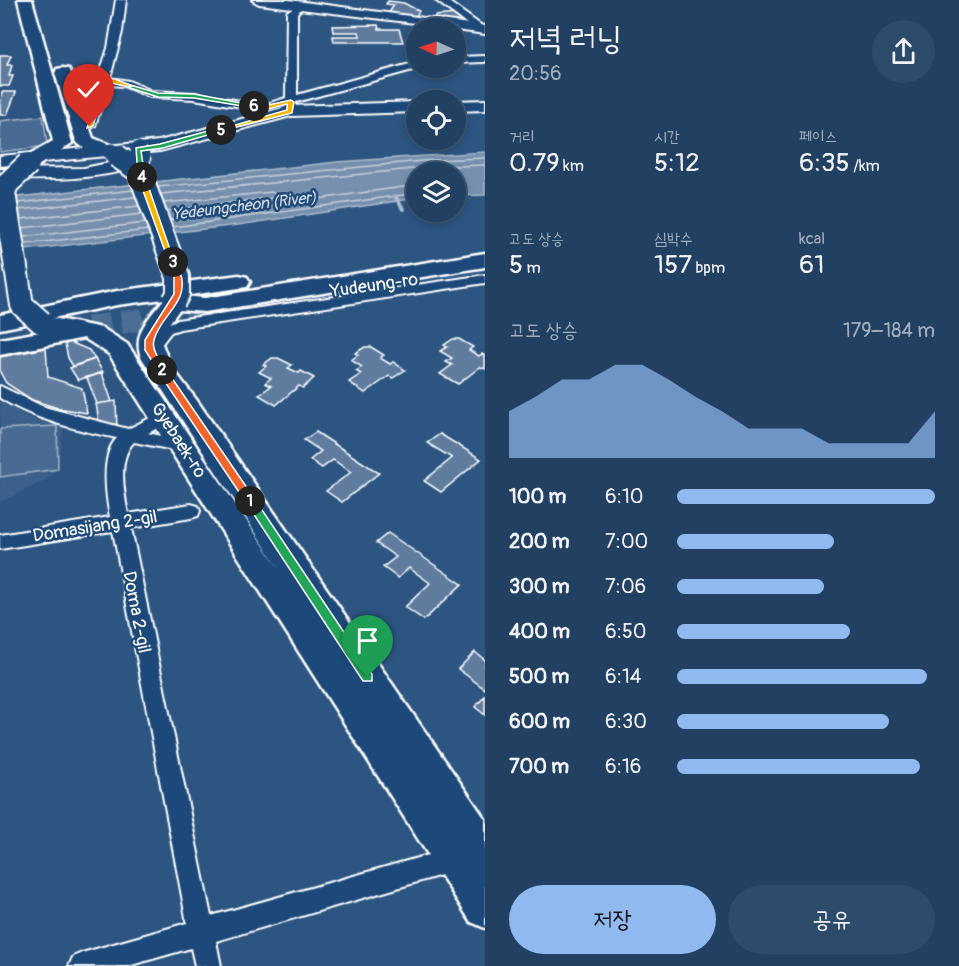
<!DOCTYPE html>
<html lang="ko">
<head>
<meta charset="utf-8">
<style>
	body { margin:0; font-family:Pangolin,"Poor Story",sans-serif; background:#2d4b6b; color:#f1f3f6; height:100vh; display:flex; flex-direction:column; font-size:22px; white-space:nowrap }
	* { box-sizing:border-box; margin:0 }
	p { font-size:20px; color:#a2afbe }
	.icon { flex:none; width:33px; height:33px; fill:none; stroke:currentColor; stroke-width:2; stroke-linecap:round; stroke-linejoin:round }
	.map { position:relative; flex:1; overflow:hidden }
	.panel { display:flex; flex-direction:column; background:#214062; width:474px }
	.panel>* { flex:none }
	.needle { width:39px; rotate:273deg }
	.buttons { position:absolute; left:406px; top:18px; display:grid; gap:12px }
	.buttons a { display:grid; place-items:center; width:60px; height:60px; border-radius:50%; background:#214062; box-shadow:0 3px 9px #0003,0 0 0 2px #3e5977; font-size:30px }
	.pin { position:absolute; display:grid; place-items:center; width:51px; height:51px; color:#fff; margin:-62px -26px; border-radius:50% 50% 50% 0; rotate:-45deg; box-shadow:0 0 6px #0007 }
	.pin .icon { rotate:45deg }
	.km { position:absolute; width:30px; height:30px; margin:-15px; border-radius:50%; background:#222; color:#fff; font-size:16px; line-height:30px; text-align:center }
	.round { display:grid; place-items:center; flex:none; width:63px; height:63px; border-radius:32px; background:#2d4b6b }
	.summary { display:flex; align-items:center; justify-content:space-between; height:102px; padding:0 24px }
	h1 { font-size:33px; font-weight:600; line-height:45px }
	.stats { display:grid; grid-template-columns:repeat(3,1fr); gap:9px; height:102px; padding:6px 24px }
	.stats div { display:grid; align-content:center }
	.stats b { font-size:26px; font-weight:600 }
	.stats small { font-size:16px; font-weight:400 }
	.stats p { font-size:16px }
	.chart { height:168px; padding:12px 24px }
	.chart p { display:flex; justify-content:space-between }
	.chart svg { width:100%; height:108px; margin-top:6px; fill:#90b9f0; opacity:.7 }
	.primary-button { display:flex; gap:12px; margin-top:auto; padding:12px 24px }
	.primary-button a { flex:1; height:69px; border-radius:36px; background:#90b9f0; color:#111; font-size:24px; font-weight:600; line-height:69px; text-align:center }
	.primary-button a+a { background:#2d4b6b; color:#f1f3f6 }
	ul { padding:0 24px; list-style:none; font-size:20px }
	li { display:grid; grid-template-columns:96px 72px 1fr; align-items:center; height:45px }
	li i { height:15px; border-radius:8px; background:#90b9f0 }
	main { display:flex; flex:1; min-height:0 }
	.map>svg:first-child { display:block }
	.built { fill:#3b618b }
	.green { fill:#486b92; stroke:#a4b5c8; stroke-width:1.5 }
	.water { fill:#748fad; stroke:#acbcce; stroke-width:1.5 }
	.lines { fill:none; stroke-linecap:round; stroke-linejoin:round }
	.shore { stroke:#c7d2de; stroke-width:1.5 }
	.stream { stroke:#acbcce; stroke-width:4 }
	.building { fill:#5e7c9f; stroke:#fff; stroke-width:1.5 }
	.primary-tunnel { stroke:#4c6e95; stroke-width:22; stroke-dasharray:22 11; stroke-linecap:butt }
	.street-casing { stroke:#fff; stroke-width:4 }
	.secondary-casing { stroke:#fff; stroke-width:4 }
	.primary-casing { stroke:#fff; stroke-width:5 }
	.street { fill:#1f4a7a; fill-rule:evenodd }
	.secondary { fill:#1f4a7a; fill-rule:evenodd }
	.primary { fill:#1f4a7a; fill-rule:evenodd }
	.secondary-bridge-far1-casing { stroke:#fff; stroke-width:18; stroke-linecap:butt }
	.secondary-bridge-casing { stroke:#fff; stroke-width:23; stroke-linecap:butt }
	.primary-bridge-far1-casing { stroke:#fff; stroke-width:20; stroke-linecap:butt }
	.primary-bridge-casing { stroke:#fff; stroke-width:26; stroke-linecap:butt }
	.secondary-bridge-far1 { stroke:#1f4a7a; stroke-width:15 }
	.secondary-bridge { stroke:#1f4a7a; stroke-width:20 }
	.primary-bridge-far1 { stroke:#1f4a7a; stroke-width:17 }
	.primary-bridge { stroke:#1f4a7a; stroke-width:22 }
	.split-1 { fill:#22a559; stroke:#fff; stroke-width:1.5 }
	.split-2 { fill:#f0652b; stroke:#fff; stroke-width:1.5 }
	.split-3 { fill:#f0652b; stroke:#fff; stroke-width:1.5 }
	.split-4 { fill:#f5b400; stroke:#fff; stroke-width:1.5 }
	.split-5 { fill:#22a559; stroke:#fff; stroke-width:1.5 }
	.split-6 { fill:#f5b400; stroke:#fff; stroke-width:1.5 }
	.split-7 { fill:#22a559; stroke:#fff; stroke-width:1.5 }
	.split-8 { fill:#f5b400; stroke:#fff; stroke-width:1.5 }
	.labels { text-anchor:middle; stroke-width:5; stroke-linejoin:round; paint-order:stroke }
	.far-water-label { font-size:16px; font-style:italic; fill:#d5dde6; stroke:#1f4a7a }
	.street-label { font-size:18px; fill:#fff; stroke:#1f4a7a }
</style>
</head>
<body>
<main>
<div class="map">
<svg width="485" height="966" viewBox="0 0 485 966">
	<rect width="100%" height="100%" fill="#2c5582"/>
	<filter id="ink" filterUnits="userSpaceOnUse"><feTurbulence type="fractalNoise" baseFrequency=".0167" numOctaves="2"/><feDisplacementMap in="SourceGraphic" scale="12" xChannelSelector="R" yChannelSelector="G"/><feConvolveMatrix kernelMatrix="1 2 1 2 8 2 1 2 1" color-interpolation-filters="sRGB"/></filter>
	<g filter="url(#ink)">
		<path class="built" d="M0,399L27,417L63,428L58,469L42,482L0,502Z"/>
		<g class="green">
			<path d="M43,116L47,143L39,147L0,152V121Z"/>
			<path d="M57,426L58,469L0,477V429Z"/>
		</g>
		<path class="water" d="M485,152V195L456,196V172H417V198L238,225L0,253V199L337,162Z"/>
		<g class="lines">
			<g class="shore">
				<path d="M158,187L432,160L485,158"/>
				<path d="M161,194L433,167L485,165"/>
				<path d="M18,203L133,190"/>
				<path d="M164,203L272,192L275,194L272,198L167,211"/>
				<path d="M19,210L135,197"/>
				<path d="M21,219L139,206"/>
				<path d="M170,220L417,185"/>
				<path d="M173,227L417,193"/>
				<path d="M22,228L142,214"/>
				<path d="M24,237L145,223"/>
				<path d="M25,244L148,230"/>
			</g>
			<path class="stream" d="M395,196L403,209"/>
		</g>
		<g class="building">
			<path d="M388,1L404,3L419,11L415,18L388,14L394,5L386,4Z"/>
			<path d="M456,14L471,24L433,20L435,16Z"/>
			<path d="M378,25L379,29H399L403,42H334L333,36H360L359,32H333L332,26Z"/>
			<path d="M0,55H11L7,65H12L9,76H13L9,86H0Z"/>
			<path d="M101,76L98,87L85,86L83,77Z"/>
			<path d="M2,92H16L7,115H0Z"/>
			<path d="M453,339H459L473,347L469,350L479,356L482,354L485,356V369L480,367L458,384L440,374L452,365L446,362L452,358L440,351L447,347L444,345Z"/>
			<path d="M70,342L89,350L95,359L73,366L68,358L65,344Z"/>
			<path d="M365,347H371L384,355L380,358L390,364L393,362L405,370L393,378L389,376L365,393L349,382L361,374L356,371L362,367L351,360L358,355L355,353Z"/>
			<path d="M46,348L48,377L82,388L87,413L58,408L32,400L6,383L0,372V357Z"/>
			<path d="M272,358H278L292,365L288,368L299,373L301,371L314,378L303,388L299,386L276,405L259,395L271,386L265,383L271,378L259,372L266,366L263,365Z"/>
			<path d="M95,359L103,372L78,380L70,368Z"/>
			<path d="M102,373L112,402L97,404L87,378Z"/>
			<path d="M116,401L117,430L100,427L96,404Z"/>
			<path d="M316,432L379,473L342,502L326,491L351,472L333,460L322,468L310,460L321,451L304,440Z"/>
			<path d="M440,434L481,459L441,492L424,481L452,458L427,443Z"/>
			<path d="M388,533L462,584L424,620L405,607L430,583L409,568L398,578L383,567L396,557L376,543Z"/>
			<path d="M475,652L485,660V689L458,669Z"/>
			<path d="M485,696V715L475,707Z"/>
		</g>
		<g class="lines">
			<path class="primary-tunnel" d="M56,332L235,306"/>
			<defs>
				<g id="street">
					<path d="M116,0H126L122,32L110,78L129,81L152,91L194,93L264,105L286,98L287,12L300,2L305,5L297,13V95L417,62V68H420L296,102V111L290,114L284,111L285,106L264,111L194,99L150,97L123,86L108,85L95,126L89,129L83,126L108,48Z"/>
					<path d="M435,0H446L485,28V32H478Z"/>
					<path d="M485,56V62L456,63V57Z"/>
					<path d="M485,275V283L180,329L171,332L157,350H145L143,347L161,326L177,320Z"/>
					<path d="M0,386L44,407L128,429L158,414H170L172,418L170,422L148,433L189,442L192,446L189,450L183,452L134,442C117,458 124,493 128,514L191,504L198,506L200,511L198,516L191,518L131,528L211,916L453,848L462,851L465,860L462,869L216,941L221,966H195L191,948L128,966H69L73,957L82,953L187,923L113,531L0,549V535L110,517C106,496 100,455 117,438C77,430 35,420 0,398Z"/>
				</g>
				<g id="secondary">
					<path d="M252,0H289L485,26V34L456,30V28L259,4Z"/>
					<path d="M485,100V110L456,111V101Z"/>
					<path d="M417,102V112L291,116L160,151L0,166V156L159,141L290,106Z"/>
					<path d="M133,158L139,159L142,163L139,167C93,180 48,180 0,179V169L84,168Z"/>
				</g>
				<g id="primary">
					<path d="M18,0H32L72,143L35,168H21L18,164L21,160L53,141Z"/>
					<path d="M63,68L69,69L71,73L93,138L118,148L121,152L118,156C106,159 83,151 76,141L55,73L57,69Z"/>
					<path d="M485,253V267L205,312L179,310L168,325L161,341L170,365L198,402L485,819V928L471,922L109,354L84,338L0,355V339L46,331L33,327L30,323L0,329V315L117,291L239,275L247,277L250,282L247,287L183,296L205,298ZM164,299C150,317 132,333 141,357L280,570L127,344L102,328L53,318L117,305Z"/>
				</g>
			</defs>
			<use href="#street" class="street-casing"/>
			<use href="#secondary" class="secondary-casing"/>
			<use href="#primary" class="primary-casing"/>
			<use href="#street" class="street"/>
			<use href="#secondary" class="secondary"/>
			<use href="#primary" class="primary"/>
			<defs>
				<path id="secondary-bridge-far1" d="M138,149L140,158"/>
				<path id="secondary-bridge" d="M139,171L140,156"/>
				<path id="primary-bridge-far1" d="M111,152L119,158"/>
				<g id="primary-bridge">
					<path d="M117,156L139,171L178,277V294L174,301"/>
					<path d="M28,164L7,184L4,193L22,305L41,322"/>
				</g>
			</defs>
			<use href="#secondary-bridge-far1" class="secondary-bridge-far1-casing"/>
			<use href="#secondary-bridge" class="secondary-bridge-casing"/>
			<use href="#primary-bridge-far1" class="primary-bridge-far1-casing"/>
			<use href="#primary-bridge" class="primary-bridge-casing"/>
			<use href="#secondary-bridge-far1" class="secondary-bridge-far1"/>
			<use href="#secondary-bridge" class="secondary-bridge"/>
			<use href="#primary-bridge-far1" class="primary-bridge-far1"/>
			<use href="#primary-bridge" class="primary-bridge"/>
		</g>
	</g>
	<path class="split-1" d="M250,497L254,498L372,674V681H363L247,504L245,501Z"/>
	<path class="split-2" d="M162,367L165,368L254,498V504H247L157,370Z"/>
	<path class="split-3" d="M173,260C178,263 178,266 180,272C191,302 160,315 154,340C151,350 161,362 166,370L162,373L159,372L145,350V340L174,294V277L169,262Z"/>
	<path class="split-4" d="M142,175L145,177L175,264L169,262L138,177Z"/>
	<path class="split-5" d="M219,128L225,130L163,148L141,151L145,177L142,179L138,177L136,148L160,144Z"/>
	<path class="split-6" d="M291,100L294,102L292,113L221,131L218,130L287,110V104L264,110L252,107V105L264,106Z"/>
	<path class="split-7" d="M127,84L158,93L194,94L257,106L254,108L194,98L158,97L127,87Z"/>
	<path class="split-8" d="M102,79H115L132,86L129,87L106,82L93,126L87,128Z"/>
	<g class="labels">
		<g class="far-water-label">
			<text transform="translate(244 205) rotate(-7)" y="6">Yedeungcheon (River)</text>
		</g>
		<g class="street-label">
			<text transform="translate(374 285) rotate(-8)" y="6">Yudeung-ro</text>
			<text transform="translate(179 440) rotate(57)" y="6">Gyebaek-ro</text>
			<text transform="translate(95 526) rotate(-9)" y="6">Domasijang 2-gil</text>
			<text transform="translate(137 612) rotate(79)" y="6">Doma 2-gil</text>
		</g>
	</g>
</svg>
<div class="buttons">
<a><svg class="needle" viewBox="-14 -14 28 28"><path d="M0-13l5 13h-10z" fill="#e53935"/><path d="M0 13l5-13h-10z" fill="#a2afbe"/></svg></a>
<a><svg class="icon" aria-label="locate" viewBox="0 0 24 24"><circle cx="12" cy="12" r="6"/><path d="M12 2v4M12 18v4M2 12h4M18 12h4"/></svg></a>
<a><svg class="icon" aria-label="layers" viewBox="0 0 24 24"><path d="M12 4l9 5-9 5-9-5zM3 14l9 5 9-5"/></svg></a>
</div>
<div class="pin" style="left:368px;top:677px;background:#1e9e55"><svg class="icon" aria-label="arrive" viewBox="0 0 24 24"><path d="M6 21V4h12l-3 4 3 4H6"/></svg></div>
<div class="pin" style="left:89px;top:126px;background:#d93025"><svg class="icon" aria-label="check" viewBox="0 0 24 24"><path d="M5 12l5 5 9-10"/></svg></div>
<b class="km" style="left:250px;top:501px">1</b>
<b class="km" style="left:162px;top:370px">2</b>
<b class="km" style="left:173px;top:262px">3</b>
<b class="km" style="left:142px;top:177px">4</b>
<b class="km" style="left:221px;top:130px">5</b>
<b class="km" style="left:254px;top:106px">6</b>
</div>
<section class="panel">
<div class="summary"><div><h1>저녁 러닝</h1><p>20:56</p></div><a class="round"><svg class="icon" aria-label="share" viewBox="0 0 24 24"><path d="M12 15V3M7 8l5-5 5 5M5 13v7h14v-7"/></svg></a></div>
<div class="stats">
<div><p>거리</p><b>0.79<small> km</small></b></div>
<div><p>시간</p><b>5:12</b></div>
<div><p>페이스</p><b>6:35<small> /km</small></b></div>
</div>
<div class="stats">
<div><p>고도 상승</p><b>5<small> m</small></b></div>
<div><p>심박수</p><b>157<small> bpm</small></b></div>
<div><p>kcal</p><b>61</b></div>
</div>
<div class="chart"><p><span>고도 상승</span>179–184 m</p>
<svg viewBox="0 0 160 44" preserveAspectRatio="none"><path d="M0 44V25L10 19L20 12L30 12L40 6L50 6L60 12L70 19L80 25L90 32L100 32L110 32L120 38L130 38L140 38L150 38L160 25V44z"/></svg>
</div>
<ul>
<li><b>100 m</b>6:10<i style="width:100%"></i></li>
<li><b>200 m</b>7:00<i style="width:61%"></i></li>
<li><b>300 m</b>7:06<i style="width:57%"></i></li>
<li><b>400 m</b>6:50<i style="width:67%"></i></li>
<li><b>500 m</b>6:14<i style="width:97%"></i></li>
<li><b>600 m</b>6:30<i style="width:82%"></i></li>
<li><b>700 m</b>6:16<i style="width:94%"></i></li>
</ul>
<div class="primary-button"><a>저장</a><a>공유</a></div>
</section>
</main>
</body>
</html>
